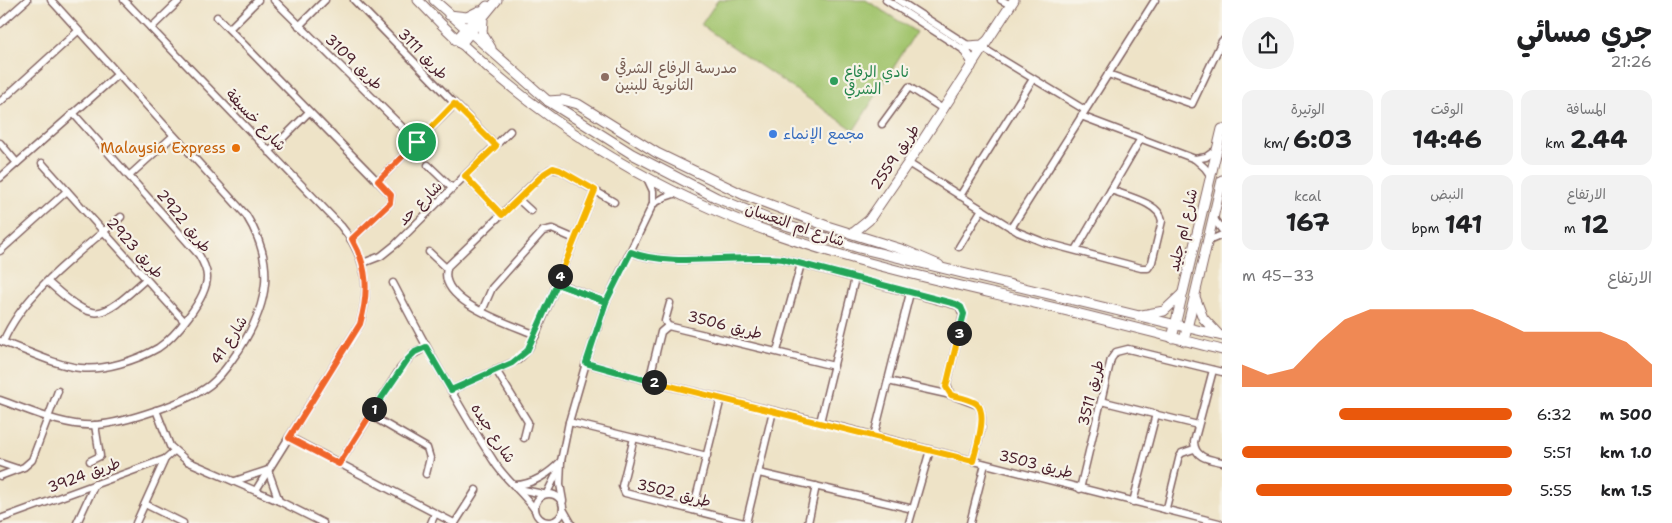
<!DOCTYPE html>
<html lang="ar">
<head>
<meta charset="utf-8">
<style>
	body { margin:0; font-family:"Shantell Sans","Playpen Sans Arabic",sans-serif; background:#f2f2f2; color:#202124; direction:rtl; height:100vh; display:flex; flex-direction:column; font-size:19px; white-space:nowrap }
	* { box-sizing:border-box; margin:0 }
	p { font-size:16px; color:#757577 }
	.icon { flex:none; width:28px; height:28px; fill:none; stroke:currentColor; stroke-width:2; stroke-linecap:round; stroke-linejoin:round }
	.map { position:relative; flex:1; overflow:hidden; direction:ltr }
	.panel { display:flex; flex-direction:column; background:#fff; width:450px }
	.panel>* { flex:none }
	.pin { position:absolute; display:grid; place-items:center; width:42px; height:42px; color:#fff; margin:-21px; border:2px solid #fff; border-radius:50%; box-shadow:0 1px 5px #0007 }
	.km { position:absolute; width:25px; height:25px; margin:-12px; border-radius:50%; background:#222; color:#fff; font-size:14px; line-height:25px; text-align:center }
	.round { display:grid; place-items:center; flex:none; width:52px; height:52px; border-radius:26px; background:#f2f2f2 }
	.head { display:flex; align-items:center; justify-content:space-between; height:85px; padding:0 20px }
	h1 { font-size:28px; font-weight:700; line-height:38px }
	.figures { display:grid; grid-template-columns:repeat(3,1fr); gap:8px; height:85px; padding:5px 20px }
	.figures div { display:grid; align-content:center; border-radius:12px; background:#f2f2f2; text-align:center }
	.figures b { font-size:25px; font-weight:700 }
	.figures small { font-size:14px; font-weight:400 }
	.figures p { font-size:14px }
	.chart { height:140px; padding:10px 20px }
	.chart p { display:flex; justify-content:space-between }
	.chart svg { width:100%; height:90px; margin-top:5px; fill:#ea580c; opacity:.7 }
	ul { padding:0 20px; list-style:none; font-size:16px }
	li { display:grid; grid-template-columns:80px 60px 1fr; align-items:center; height:38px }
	li i { height:12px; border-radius:6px; background:#ea580c }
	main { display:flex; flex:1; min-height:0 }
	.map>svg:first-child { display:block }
	.green { fill:#a3c56e; stroke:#76724c }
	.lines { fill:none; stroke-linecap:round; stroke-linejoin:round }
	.pedestrian-casing { stroke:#836462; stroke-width:8 }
	.minor-casing { stroke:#836462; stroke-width:9 }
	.tertiary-casing { stroke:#836462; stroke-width:11 }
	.secondary-casing { stroke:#836462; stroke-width:11 }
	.pedestrian { stroke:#fff; stroke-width:5 }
	.minor { stroke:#fff; stroke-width:6 }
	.tertiary { stroke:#fff; stroke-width:9 }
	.secondary { stroke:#fff; stroke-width:9 }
	.split-1-casing { stroke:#fff; stroke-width:10 }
	.split-2-casing { stroke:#fff; stroke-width:10 }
	.split-3-casing { stroke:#fff; stroke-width:10 }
	.split-4-casing { stroke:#fff; stroke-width:10 }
	.split-5-casing { stroke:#fff; stroke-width:10 }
	.split-1 { stroke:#f0652b; stroke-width:6 }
	.split-2 { stroke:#22a559; stroke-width:6 }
	.split-3 { stroke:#f5b400; stroke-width:6 }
	.split-4 { stroke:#22a559; stroke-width:6 }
	.split-5 { stroke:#f5b400; stroke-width:6 }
	.education-dot { fill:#8d6e63; stroke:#f7f3e8; stroke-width:2 }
	.leisure-dot { fill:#2e9e5b; stroke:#f7f3e8; stroke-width:2 }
	.shop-dot { fill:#3f7fe0; stroke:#f7f3e8; stroke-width:2 }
	.food-dot { fill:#e8710a; stroke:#f7f3e8; stroke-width:2 }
	.labels { text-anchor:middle; stroke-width:4.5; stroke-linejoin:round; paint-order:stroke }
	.street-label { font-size:15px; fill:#4a1f2b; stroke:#f7f3e8 }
	.education-label { font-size:15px; fill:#785e54; stroke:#f7f3e8; text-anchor:start }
	.leisure-label { font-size:15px; fill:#27864d; stroke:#f7f3e8; text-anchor:start }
	.shop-label { font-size:15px; fill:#366cbe; stroke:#f7f3e8; text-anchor:start }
	.food-label { font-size:15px; fill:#c56008; stroke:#f7f3e8; text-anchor:end }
</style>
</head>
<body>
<main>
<section class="panel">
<div class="head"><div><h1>جري مسائي</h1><p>21:26</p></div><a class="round"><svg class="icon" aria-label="share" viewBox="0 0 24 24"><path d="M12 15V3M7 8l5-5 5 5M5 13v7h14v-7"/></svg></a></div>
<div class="figures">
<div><p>المسافة</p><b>2.44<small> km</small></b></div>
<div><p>الوقت</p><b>14:46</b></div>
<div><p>الوتيرة</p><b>6:03<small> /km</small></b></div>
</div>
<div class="figures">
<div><p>الارتفاع</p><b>12<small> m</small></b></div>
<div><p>النبض</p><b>141<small> bpm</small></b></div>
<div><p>kcal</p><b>167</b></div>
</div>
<div class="chart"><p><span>الارتفاع</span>33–45 m</p>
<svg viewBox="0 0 160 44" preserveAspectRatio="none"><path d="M0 44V33L10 38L20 35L30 22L40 11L50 6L60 6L70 6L80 6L90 6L100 11L110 17L120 17L130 17L140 17L150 22L160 33V44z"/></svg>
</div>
<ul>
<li><b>500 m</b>6:32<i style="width:64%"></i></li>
<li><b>1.0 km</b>5:51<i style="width:100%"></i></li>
<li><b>1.5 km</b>5:55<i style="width:95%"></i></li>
</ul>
</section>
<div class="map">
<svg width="1222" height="523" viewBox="0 0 1222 523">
	<rect width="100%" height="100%" fill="#f7f3e8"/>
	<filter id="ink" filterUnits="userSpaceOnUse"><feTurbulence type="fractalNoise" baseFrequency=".02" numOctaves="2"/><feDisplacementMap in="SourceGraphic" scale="10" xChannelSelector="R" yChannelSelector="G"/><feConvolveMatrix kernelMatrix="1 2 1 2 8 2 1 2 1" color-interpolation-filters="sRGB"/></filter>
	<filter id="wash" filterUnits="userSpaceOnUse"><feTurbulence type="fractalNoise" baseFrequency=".0096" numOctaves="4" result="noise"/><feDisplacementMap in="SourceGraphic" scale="20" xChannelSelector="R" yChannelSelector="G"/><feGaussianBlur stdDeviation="1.12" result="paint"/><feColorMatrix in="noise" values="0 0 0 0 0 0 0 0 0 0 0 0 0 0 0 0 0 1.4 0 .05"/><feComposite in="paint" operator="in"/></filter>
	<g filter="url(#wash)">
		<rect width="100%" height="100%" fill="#eee3c7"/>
		<path class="green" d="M718,0H866L916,32L854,130L701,25Z"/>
	</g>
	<g filter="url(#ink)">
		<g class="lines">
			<defs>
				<path id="pedestrian" d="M1166,510L1179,457L1182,453"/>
				<g id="minor">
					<path d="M124,0L341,226C366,256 371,287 360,324L256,490"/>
					<path d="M274,0L417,142"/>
					<path d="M354,0L496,146"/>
					<path d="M886,0L967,52"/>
					<path d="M898,0L980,53"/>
					<path d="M1001,0L1011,5"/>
					<path d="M217,17L391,195L390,203L352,239"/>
					<path d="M0,24L27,0"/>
					<path d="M299,26L325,0"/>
					<path d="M151,28L180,0"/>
					<path d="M229,29L258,0"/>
					<path d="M983,48L1085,110"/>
					<path d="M1108,74L1192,104L1222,41"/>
					<path d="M0,102L78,31"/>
					<path d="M1081,116L1195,159L1205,168L1210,175"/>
					<path d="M882,124L909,87L943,109"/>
					<path d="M0,143L17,163"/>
					<path d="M269,152L309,112"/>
					<path d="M1195,159L1206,157L1216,150"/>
					<path d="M42,163L184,321"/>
					<path d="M908,163L1018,232L1043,242L1141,268H1148L1152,262L1162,221C1160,203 1126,196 1111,190"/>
					<path d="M428,165L452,188"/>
					<path d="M130,175L172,137"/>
					<path d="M465,176L502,215"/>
					<path d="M0,178L117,75"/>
					<path d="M378,181L454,105"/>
					<path d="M960,196L1033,79"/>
					<path d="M518,199L531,211"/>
					<path d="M653,204L665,197L677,193"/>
					<path d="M1214,219L1222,230"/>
					<path d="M1011,228L1155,0"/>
					<path d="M1208,241L1222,235"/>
					<path d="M959,247L982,209"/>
					<path d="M1076,250L1140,140"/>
					<path d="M0,251L67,191"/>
					<path d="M429,252L447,269"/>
					<path d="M631,252C668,268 740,254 783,259L959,306L963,315L947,384L951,395"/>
					<path d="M363,263L381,256L396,244L510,131"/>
					<path d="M48,282C96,325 99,321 146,279"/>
					<path d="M393,283C424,343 456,403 493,460C504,479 523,492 535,510"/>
					<path d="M557,283L606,302"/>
					<path d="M482,311L492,288L543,231L552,229L575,239"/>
					<path d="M668,326L665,321L670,303"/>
					<path d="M536,335C514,325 433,301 448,266L542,175L551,169L560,170L614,202"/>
					<path d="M0,341C23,349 57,366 80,368C104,371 137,360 158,348C175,337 207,298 207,277C207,269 203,262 199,255L73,113"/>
					<path d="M3,342C24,292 80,252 121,217"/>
					<path d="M777,351L801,264"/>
					<path d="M586,363L649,381L820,422L1219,523"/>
					<path d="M496,370L528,422L524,438"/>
					<path d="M1213,370L1194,442C1195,458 1208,459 1222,462"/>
					<path d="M649,381L661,332L668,326L834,366"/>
					<path d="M888,381L951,395L978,405C988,419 976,445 973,461"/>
					<path d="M451,390L518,360L527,351L536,335L595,190"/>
					<path d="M0,400C29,410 64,427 96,425C124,423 188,402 210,385C223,375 230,362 239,350C269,304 276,263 246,215L51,0"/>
					<path d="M1101,401L1198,425"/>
					<path d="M156,410L170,446L187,461L279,501L323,523"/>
					<path d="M370,415L427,448L430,458L426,474"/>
					<path d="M569,422L707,456"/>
					<path d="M820,422L855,278"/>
					<path d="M874,436L910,293"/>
					<path d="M289,437L454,523"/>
					<path d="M634,438L622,486L625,493L744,523"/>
					<path d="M1182,453L1194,449"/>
					<path d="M90,461L100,456L95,425"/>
					<path d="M0,463L18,469"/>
					<path d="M339,464L400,369L412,355L426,347"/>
					<path d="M759,473L913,509"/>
					<path d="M0,476L24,467L32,460L58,391"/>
					<path d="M235,481L268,470L279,501"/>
					<path d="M515,485C532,485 550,473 561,461"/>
					<path d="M519,489L543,494"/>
					<path d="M1080,489L1111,359L1116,352L1128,349L1222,372"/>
					<path d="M547,493L559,469"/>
					<circle cx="549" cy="508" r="14"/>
					<path d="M563,501L560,484L561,461L569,422L586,363L606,302L653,204V191L647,178"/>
					<path d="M1133,502L1156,414"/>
					<path d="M145,504L183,523"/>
					<path d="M563,509L571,523"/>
					<path d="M693,510L721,398"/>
					<path d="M0,519L165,459L174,451"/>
					<path d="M77,523L95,484"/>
					<path d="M136,523L165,459"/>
					<path d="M431,523L435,514"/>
					<path d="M455,523L476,490"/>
					<path d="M746,523L773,411"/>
					<path d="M808,523L816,486"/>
					<path d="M909,523L930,450"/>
					<path d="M970,523L985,464"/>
				</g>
				<g id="tertiary">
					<path d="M449,15L467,17L479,11"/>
					<path d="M483,20L482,33L491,48"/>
					<path d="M456,40L487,6"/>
					<path d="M461,44L497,0"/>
					<path d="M968,46L982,45L987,41"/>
					<path d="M965,51L972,61L971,67"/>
					<path d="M548,101L563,100L578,104L657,153L742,194L827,226L904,250L939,265"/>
					<path d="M853,233L869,220L908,163L1014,0"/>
					<path d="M1172,338L1222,129"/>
					<path d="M1184,341L1222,180"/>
				</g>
				<g id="secondary">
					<path d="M418,0C500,88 601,161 712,209C806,250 905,273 1004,296C1077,312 1150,332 1222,350"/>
					<path d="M434,0L548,101L632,154L717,198L776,222L859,248L1222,336"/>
					<path d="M1195,297L1203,318L1218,334"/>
					<path d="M1142,315L1164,311L1182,294"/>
				</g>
			</defs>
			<use href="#pedestrian" class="pedestrian-casing"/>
			<use href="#minor" class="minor-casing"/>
			<use href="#tertiary" class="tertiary-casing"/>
			<use href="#secondary" class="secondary-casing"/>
			<use href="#pedestrian" class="pedestrian"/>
			<use href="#minor" class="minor"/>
			<use href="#tertiary" class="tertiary"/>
			<use href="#secondary" class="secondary"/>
		</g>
	</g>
	<g class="lines" filter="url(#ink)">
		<defs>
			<path id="split-1" d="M374,409L339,464L289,438L360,324C369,293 368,267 352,239L390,203L391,195L378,181L417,142"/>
			<path id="split-2" d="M374,409L408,359L415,352L426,347L451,390L512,363L527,351L557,284L606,302L586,363L654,382"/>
			<path id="split-3" d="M654,382L973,461C976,448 988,414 977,404C971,399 959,397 951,395L946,387L959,333"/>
			<path id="split-4" d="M560,276L557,284L606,302L631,252C668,268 740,254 783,259L956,304L961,307L964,314L959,333"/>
			<path id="split-5" d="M417,142L454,104L496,146L465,176L502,215L545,173L553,168L560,170L595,190L560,276"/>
		</defs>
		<use href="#split-1" class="split-1-casing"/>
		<use href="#split-2" class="split-2-casing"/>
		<use href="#split-3" class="split-3-casing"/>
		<use href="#split-4" class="split-4-casing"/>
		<use href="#split-5" class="split-5-casing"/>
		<use href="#split-1" class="split-1"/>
		<use href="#split-2" class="split-2"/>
		<use href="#split-3" class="split-3"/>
		<use href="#split-4" class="split-4"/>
		<use href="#split-5" class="split-5"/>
	</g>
	<circle class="education-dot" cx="605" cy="77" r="5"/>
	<circle class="leisure-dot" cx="834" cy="81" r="5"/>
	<circle class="shop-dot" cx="773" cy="134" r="5"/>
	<circle class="food-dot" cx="236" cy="148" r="5"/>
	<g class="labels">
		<g class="street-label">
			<text transform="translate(423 54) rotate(46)" y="5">طريق 3111</text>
			<text transform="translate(354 62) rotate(44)" y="5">طريق 3109</text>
			<text transform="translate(256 120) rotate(46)" y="5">شارع خسيفة</text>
			<text transform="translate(895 157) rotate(-56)" y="5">طريق 2559</text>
			<text transform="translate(420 203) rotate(-45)" y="5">شارع حد</text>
			<text transform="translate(184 221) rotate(51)" y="5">طريق 2922</text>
			<text transform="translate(795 225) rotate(19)" y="5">شارع ام النعسان</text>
			<text transform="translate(1183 230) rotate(-77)" y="5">شارع ام جليد</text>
			<text transform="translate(135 248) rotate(48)" y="5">طريق 2923</text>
			<text transform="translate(725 325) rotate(14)" y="5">طريق 3506</text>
			<text transform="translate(229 340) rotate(-57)" y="5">شارع 41</text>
			<text transform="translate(1091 393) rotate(-76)" y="5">طريق 3511</text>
			<text transform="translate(493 433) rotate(57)" y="5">شارع جيده</text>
			<text transform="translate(1036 464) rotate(14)" y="5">طريق 3503</text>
			<text transform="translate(84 475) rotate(-20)" y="5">طريق 3924</text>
			<text transform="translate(674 493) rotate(14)" y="5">طريق 3502</text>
		</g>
		<g class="education-label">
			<text x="615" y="73">مدرسة الرفاع الشرقي<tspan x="615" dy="17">الثانوية للبنين</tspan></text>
		</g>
		<g class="leisure-label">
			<text x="844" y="77">نادي الرفاع<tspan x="844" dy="17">الشرقي</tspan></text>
		</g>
		<g class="shop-label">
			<text x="783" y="139">مجمع الإنماء</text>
		</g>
		<g class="food-label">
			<text x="226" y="153">Malaysia Express</text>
		</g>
	</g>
</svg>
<div class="pin" style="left:417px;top:142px;background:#1e9e55"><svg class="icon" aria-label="arrive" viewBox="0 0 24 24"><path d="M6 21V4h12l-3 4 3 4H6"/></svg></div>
<b class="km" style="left:374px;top:409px">1</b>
<b class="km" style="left:654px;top:382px">2</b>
<b class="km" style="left:959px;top:333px">3</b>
<b class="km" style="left:560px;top:276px">4</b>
</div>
</main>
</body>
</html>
